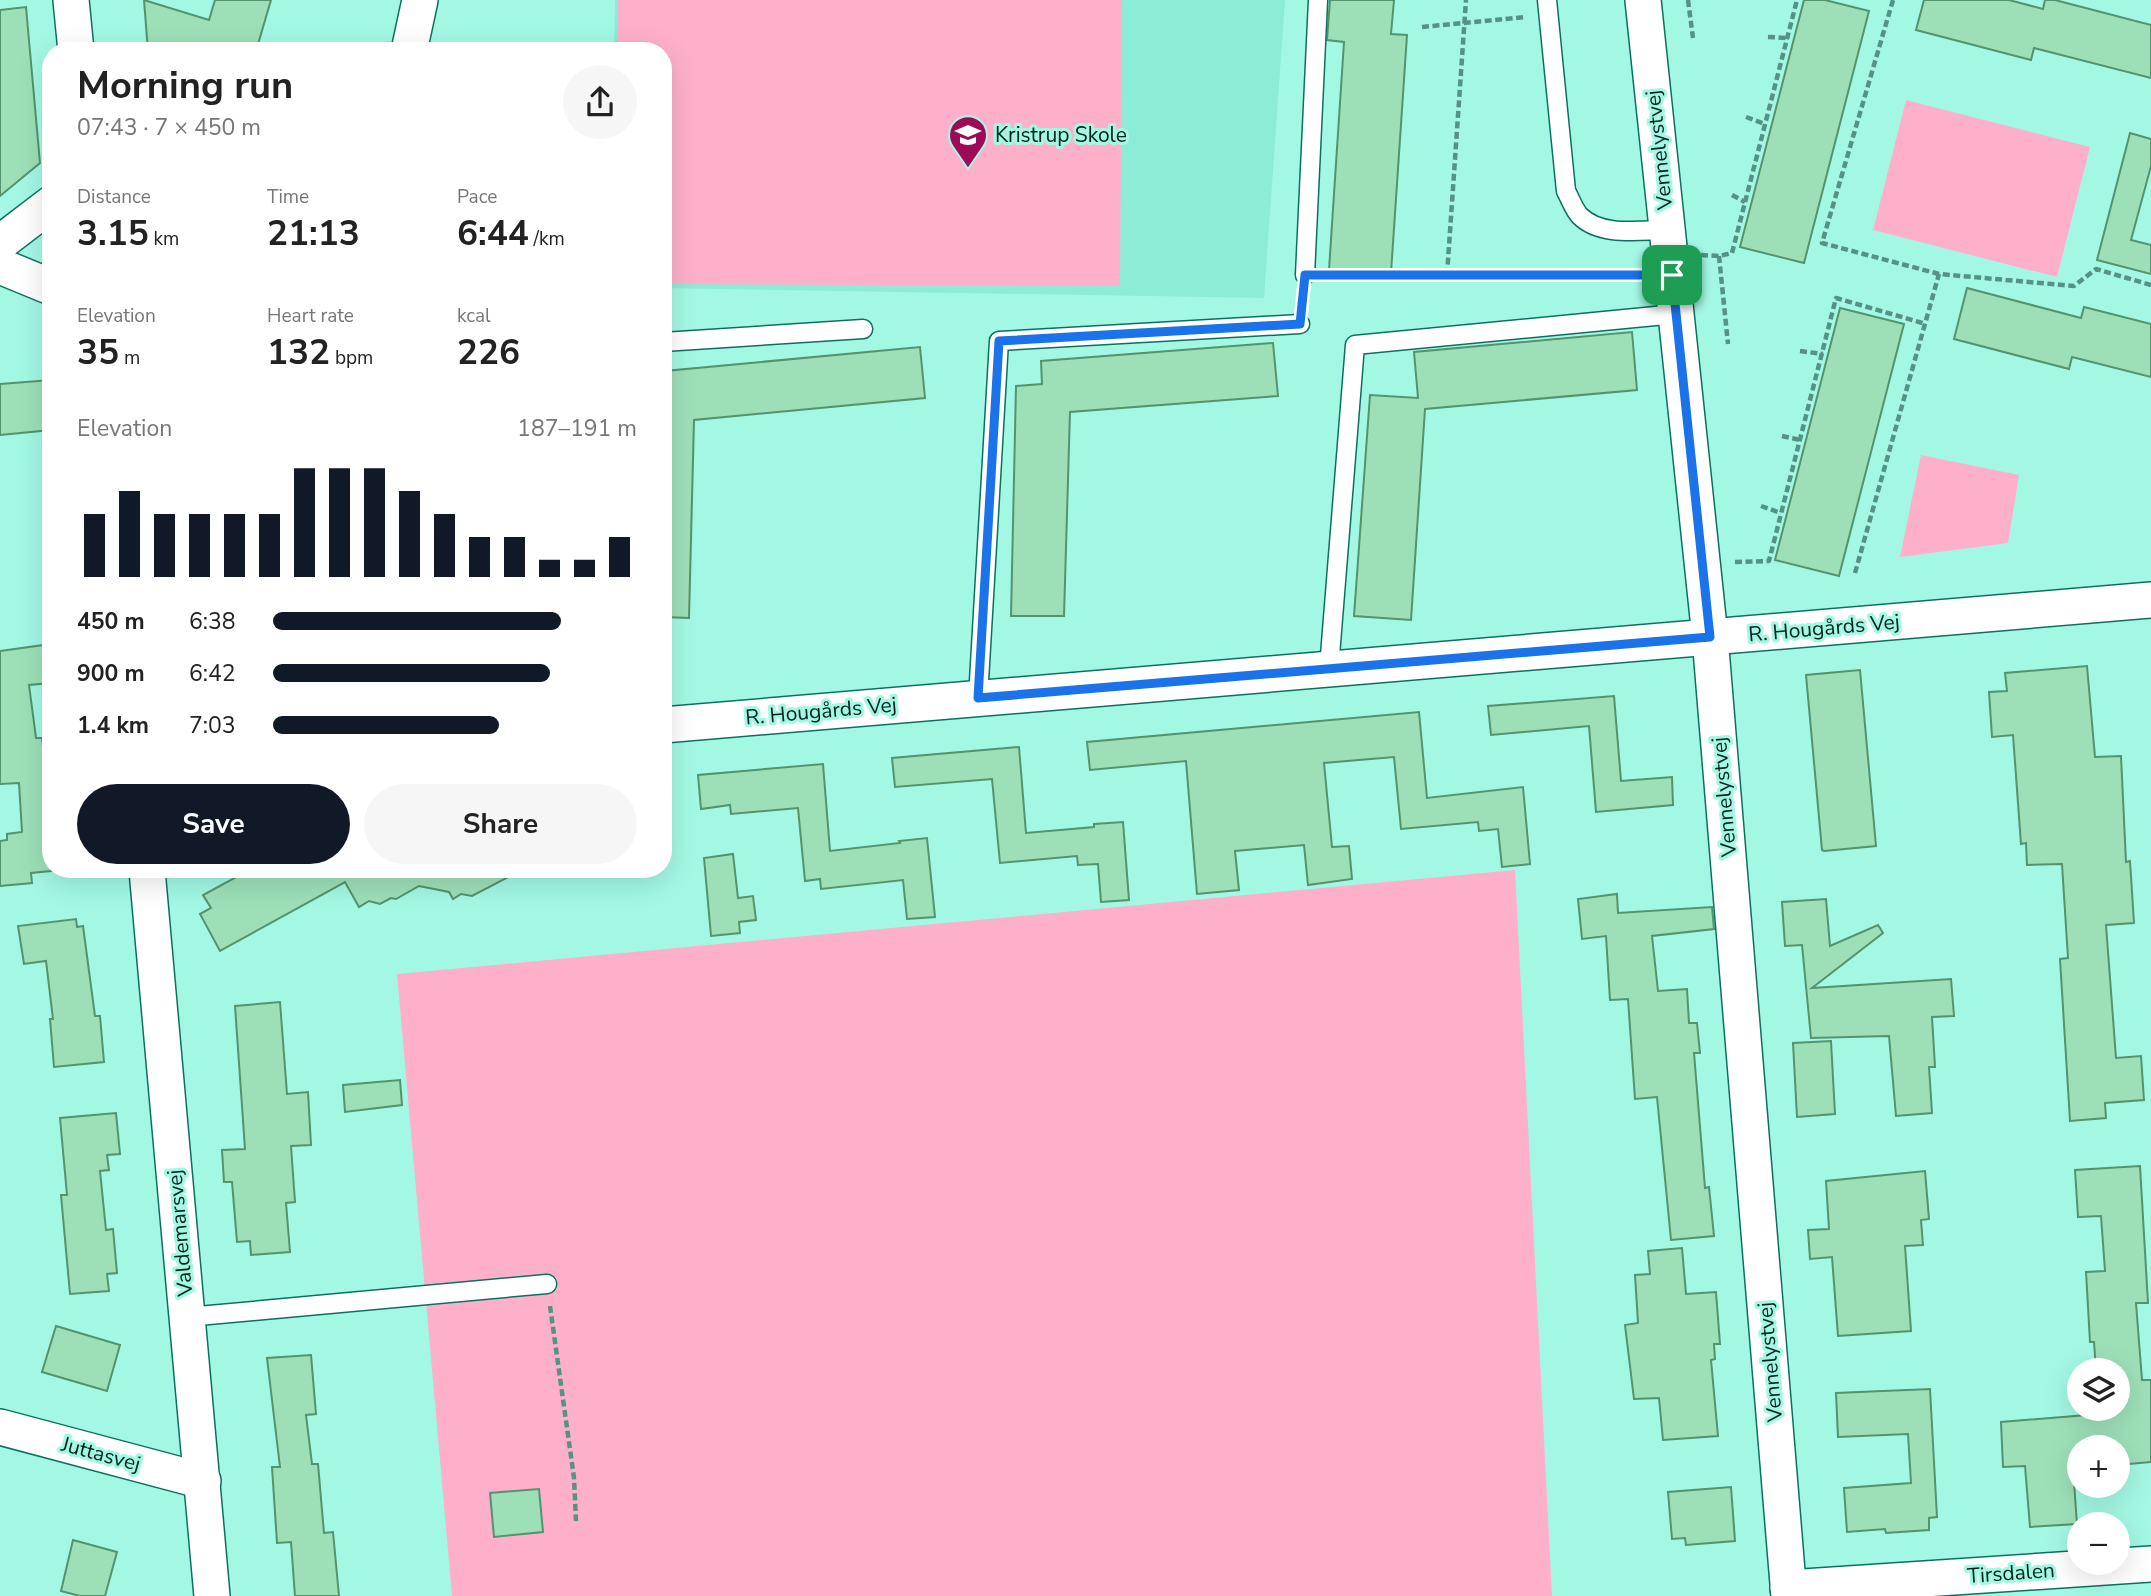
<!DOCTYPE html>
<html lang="en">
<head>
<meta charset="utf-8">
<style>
	body { margin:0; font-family:"Nunito Sans",sans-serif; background:#f6f6f6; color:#222; height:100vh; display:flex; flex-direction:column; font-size:26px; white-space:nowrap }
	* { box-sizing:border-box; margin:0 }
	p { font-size:23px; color:#767676 }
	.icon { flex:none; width:38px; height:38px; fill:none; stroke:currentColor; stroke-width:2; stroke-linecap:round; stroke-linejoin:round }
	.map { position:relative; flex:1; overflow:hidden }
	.details { position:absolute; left:42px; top:42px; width:630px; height:836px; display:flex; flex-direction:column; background:#fff; border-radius:28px; box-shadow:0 7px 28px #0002 }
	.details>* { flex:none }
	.controls { position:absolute; left:2067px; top:1358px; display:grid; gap:14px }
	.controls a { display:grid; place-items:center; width:63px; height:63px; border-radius:50%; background:#fff; box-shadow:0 7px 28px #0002; font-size:35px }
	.pin { position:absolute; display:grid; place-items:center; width:60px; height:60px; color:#fff; margin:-30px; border-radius:14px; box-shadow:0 4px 10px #0006 }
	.round { display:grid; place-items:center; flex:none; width:74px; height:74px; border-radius:37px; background:#f6f6f6 }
	.headline { display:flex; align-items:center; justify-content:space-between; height:119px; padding:0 35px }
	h1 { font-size:38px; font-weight:700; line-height:52px }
	.figures { display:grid; grid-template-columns:repeat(3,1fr); gap:10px; height:119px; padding:7px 35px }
	.figures div { display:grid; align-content:center }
	.figures b { font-size:35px; font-weight:700 }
	.figures small { font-size:19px; font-weight:400 }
	.figures p { font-size:19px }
	.chart { height:196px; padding:14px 35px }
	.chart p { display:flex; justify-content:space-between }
	.chart svg { width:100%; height:126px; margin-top:7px; stroke:#111827; stroke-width:6 }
	.primary-button { display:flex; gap:14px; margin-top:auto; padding:14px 35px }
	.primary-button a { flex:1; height:80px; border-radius:42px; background:#111827; color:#fff; font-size:28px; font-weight:700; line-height:80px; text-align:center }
	.primary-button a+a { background:#f6f6f6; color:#222 }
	ul { padding:0 35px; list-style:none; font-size:23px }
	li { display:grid; grid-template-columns:112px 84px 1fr; align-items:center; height:52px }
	li i { height:18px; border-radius:9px; background:#111827 }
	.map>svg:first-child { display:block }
	.built { fill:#8cecd6 }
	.green { fill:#feb0cb }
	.building { fill:#9de0b8; stroke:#53936e; stroke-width:2 }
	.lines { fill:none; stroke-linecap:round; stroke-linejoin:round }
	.lane-casing { stroke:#0c7060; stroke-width:21 }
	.street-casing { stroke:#0c7060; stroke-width:38 }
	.path { stroke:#559284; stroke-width:4.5; stroke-dasharray:7 3.5; stroke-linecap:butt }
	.lane { stroke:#fff; stroke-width:18 }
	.street { stroke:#fff; stroke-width:35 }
	.route-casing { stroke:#fff; stroke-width:14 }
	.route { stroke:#1a73e8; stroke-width:9 }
	.labels { text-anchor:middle; stroke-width:6; stroke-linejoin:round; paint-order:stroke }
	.poi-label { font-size:21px; fill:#00241d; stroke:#a3f8e4; text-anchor:start }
	.street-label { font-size:21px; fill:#00241d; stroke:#a3f8e4 }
</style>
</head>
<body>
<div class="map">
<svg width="2151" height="1596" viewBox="0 0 2151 1596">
	<rect width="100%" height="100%" fill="#a3f8e4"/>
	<path class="built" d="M615,0H1285L1264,298L663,288V51H614Z"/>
	<g class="green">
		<path d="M617,0H1122L1120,286L663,284V51H617Z"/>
		<path d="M1906,100L2090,147L2057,277L1873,230Z"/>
		<path d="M1921,455L2019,475L2008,543L1900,557Z"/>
		<path d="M1515,870L1552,1596H452L397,974Z"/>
	</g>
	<g class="building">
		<path d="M144,0L209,20L215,0H271L256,51H148Z"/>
		<path d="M1330,0H1394L1391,34L1407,35L1391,273L1329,270L1344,42L1327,40Z"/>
		<path d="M1804,0H1825L1869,11L1804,263L1740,247Z"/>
		<path d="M1924,0H2009L2043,9L2045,0H2055L2151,25V78L2034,48L2031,60L1916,30Z"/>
		<path d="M26,7L40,163L0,196V10Z"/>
		<path d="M2130,133L2151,139V166L2131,240L2151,245V274L2097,260Z"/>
		<path d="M1967,288L2081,318L2084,307L2151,324V377L2072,357L2069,369L1954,339Z"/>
		<path d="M1840,308L1904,324L1839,576L1775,560Z"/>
		<path d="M1632,332L1637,390L1425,409L1411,620L1354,616L1370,395L1418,398L1414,352Z"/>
		<path d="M1273,343L1278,396L1070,412L1064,616H1011L1016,386L1042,384L1041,361Z"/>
		<path d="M920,347L925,398L694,420L689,618L663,617V399H666L665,371Z"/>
		<path d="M51,380V430L0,435V384Z"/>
		<path d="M51,644V683L29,685L36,738H42L43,746H51V871L31,873L32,883L0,886V841L7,840V834L22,832L19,783L0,784V651Z"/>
		<path d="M2087,666L2095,757L2121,756L2126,862L2130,861L2134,923L2106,925L2116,1058L2141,1056L2144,1100L2105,1103L2106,1118L2070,1121L2060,959L2068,958L2062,864L2027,865L2026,843L2021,844L2013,735L1992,737L1989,692L2007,691L2005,673Z"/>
		<path d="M1860,670L1876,846L1824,851L1822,850L1806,675Z"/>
		<path d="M1614,696L1621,781L1672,777L1673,805L1596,812L1589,726L1491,735L1488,706Z"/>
		<path d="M1419,712L1427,798L1523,787L1530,864L1502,867L1498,829L1479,831L1478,822L1401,829L1394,757L1324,763L1332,847L1349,846L1352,879L1308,885L1304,845L1235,851L1239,890L1197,894L1186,761L1090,770L1087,742Z"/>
		<path d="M1019,747L1026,833L1094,827V824L1123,822L1129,900L1101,902L1098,864L1078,865L1077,856L1000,863L992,779L895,787L892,758Z"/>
		<path d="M823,764L830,851L900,843L899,841L927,838L935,917L907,919L903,880L821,889L820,879L805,881L798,808L731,814L730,805L701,809L698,775Z"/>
		<path d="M733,854L738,898L753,896L756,920L739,922L740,933L711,936L704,858Z"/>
		<path d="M249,870H522L472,896L461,894L453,899L449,892L419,886L396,899L391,898L380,904L369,901L359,907L345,882L220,951L200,914L211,908L203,895Z"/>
		<path d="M1617,894L1618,913L1712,907L1714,929L1652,936L1658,991L1687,989L1689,1023H1697L1700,1053H1694L1705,1188L1709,1187L1714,1236L1671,1240L1657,1097L1635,1099L1628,999L1610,1000L1606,936L1582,939L1578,899Z"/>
		<path d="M1826,899L1830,946L1878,925L1883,933L1812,988L1951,979L1954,1016L1932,1017L1935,1067H1929L1932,1113L1896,1116L1889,1036L1811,1038L1802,945L1785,946L1782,902Z"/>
		<path d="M76,919L77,927L83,926L95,1016H100L104,1062L54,1067L50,1019H53L46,961L24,964L18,926Z"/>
		<path d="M280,1002L287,1094L308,1092L311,1145L291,1146L295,1202L286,1203L290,1252L251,1255L250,1241L237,1242L232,1182H224L222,1150L245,1149L235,1006Z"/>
		<path d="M1831,1041L1835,1114L1797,1117L1793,1043Z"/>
		<path d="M400,1080L402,1105L345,1112L343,1085Z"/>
		<path d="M116,1113L120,1154L107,1155L109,1170L100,1171L106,1230L113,1229L117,1273L107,1274L109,1291L70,1294L61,1195H67L60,1118Z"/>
		<path d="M2140,1166L2148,1303H2136L2142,1380H2151V1462L2118,1465V1447H2079V1468H2073L2077,1524L2030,1527L2025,1466L2003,1467L2001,1422L2099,1414L2098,1409H2118V1370H2096L2094,1342H2090L2086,1272L2105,1271L2101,1216L2078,1217L2075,1170Z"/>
		<path d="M1925,1171L1929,1219L1921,1220L1923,1245L1905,1246L1911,1331L1838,1336L1832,1257L1810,1259L1808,1230L1829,1229L1826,1181Z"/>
		<path d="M1682,1248L1686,1294L1716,1292L1720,1344H1714L1715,1359L1711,1360L1718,1436L1663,1440L1659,1398L1634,1399L1625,1325L1638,1323L1635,1275L1650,1274L1648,1251Z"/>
		<path d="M56,1326L120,1345L107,1391L42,1372Z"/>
		<path d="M311,1355L316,1414L306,1415L312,1464H318L324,1533L333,1532L339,1596H295L291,1542L277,1543L272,1467H280L267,1358Z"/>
		<path d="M1930,1389L1937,1517L1929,1518V1530L1886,1533L1885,1529L1847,1532L1844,1488L1911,1483L1908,1434L1838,1437L1836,1393Z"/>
		<path d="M1731,1487L1735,1541L1686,1545L1685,1538L1672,1539L1668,1492Z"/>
		<path d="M539,1489L543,1532L494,1537L490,1493Z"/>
		<path d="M73,1540L117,1552L105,1596H80L61,1591Z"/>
	</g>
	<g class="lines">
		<defs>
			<g id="lane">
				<path d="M1547,0L1566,191C1570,198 1574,210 1580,216C1601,237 1640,230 1667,230"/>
				<path d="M1305,275L1318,0"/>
				<path d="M663,342L863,329"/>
				<path d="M1329,668L1355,345L1676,314"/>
				<path d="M978,698L999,341L1300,324"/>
				<path d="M187,1317L547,1284"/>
			</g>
			<g id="street">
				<path d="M71,0L76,51"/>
				<path d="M1643,0L1710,637L1789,1596"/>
				<path d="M409,51L420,0"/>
				<path d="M0,243L51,204"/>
				<path d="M0,266L51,287"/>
				<path d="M663,725L2151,600"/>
				<path d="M147,870L212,1596"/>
				<path d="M0,1427L203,1481"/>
				<path d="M1788,1588L2151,1564"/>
			</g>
		</defs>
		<use href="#lane" class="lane-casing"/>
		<use href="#street" class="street-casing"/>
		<g class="path">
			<path d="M1688,0L1693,38"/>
			<path d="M1893,0L1822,243L1939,274L2074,286L2096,269L2151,285"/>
			<path d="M1422,27L1526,17"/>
			<path d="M1768,37L1787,38"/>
			<path d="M1746,117L1765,124"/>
			<path d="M1732,195L1745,202"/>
			<path d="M1701,255L1719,256L1732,253L1797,0"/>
			<path d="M1719,256L1728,344"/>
			<path d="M1328,275H1641"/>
			<path d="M1447,275L1466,0"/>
			<path d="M1800,351L1823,354"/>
			<path d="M1782,436L1800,440"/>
			<path d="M1761,506L1781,513"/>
			<path d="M1735,562L1769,561L1836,298L1926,324"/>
			<path d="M1855,573L1939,274"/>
			<path d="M550,1306L574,1478L576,1521"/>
		</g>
		<use href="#lane" class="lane"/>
		<use href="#street" class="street"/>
	</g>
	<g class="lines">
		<defs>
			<path id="route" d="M1305,275H1672L1710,637L978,698L999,341L1300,324Z"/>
		</defs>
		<use href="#route" class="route-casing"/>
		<use href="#route" class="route"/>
	</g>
	<defs>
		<symbol id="school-pin" viewBox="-11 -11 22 30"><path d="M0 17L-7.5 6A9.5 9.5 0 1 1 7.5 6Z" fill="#9d0b58" stroke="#a3f8e4"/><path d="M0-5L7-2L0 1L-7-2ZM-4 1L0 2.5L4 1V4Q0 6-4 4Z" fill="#fff"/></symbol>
	</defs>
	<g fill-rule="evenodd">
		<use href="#school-pin" x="946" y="113" width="44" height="60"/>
	</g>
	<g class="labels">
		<g class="poi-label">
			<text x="995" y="142">Kristrup Skole</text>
		</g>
		<g class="street-label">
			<text transform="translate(1659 150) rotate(-96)" y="7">Vennelystvej</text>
			<text transform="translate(1824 628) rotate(-5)" y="7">R. Hougårds Vej</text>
			<text transform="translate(821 711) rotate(-5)" y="7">R. Hougårds Vej</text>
			<text transform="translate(1724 797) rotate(-95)" y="7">Vennelystvej</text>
			<text transform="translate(180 1233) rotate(-95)" y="7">Valdemarsvej</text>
			<text transform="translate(1770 1362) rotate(-95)" y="7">Vennelystvej</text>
			<text transform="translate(101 1454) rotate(15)" y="7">Juttasvej</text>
			<text transform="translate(2011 1573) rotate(-4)" y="7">Tirsdalen</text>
		</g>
	</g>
</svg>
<div class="controls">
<a><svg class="icon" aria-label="layers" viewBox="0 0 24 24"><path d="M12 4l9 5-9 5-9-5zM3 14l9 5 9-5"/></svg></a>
<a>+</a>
<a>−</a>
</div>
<div class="pin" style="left:1672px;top:275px;background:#1e9e55"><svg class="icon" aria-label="arrive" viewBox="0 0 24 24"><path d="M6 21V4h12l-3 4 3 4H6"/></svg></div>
<section class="details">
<div class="headline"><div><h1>Morning run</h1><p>07:43 · 7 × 450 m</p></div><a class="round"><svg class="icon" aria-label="share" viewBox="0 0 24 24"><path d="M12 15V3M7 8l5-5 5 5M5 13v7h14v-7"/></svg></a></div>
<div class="figures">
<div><p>Distance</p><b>3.15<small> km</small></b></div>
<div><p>Time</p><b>21:13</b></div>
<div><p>Pace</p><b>6:44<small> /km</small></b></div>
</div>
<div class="figures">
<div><p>Elevation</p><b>35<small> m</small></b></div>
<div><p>Heart rate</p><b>132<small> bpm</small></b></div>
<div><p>kcal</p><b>226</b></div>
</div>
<div class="chart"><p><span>Elevation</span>187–191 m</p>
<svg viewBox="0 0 160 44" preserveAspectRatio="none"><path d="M5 44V22M15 44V14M25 44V22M35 44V22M45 44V22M55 44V22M65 44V6M75 44V6M85 44V6M95 44V14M105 44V22M115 44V30M125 44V30M135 44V38M145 44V38M155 44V30"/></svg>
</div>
<ul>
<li><b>450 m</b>6:38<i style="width:79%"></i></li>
<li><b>900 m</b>6:42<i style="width:76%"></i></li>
<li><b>1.4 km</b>7:03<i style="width:62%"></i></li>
</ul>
<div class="primary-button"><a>Save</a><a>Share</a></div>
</section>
</div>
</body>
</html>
